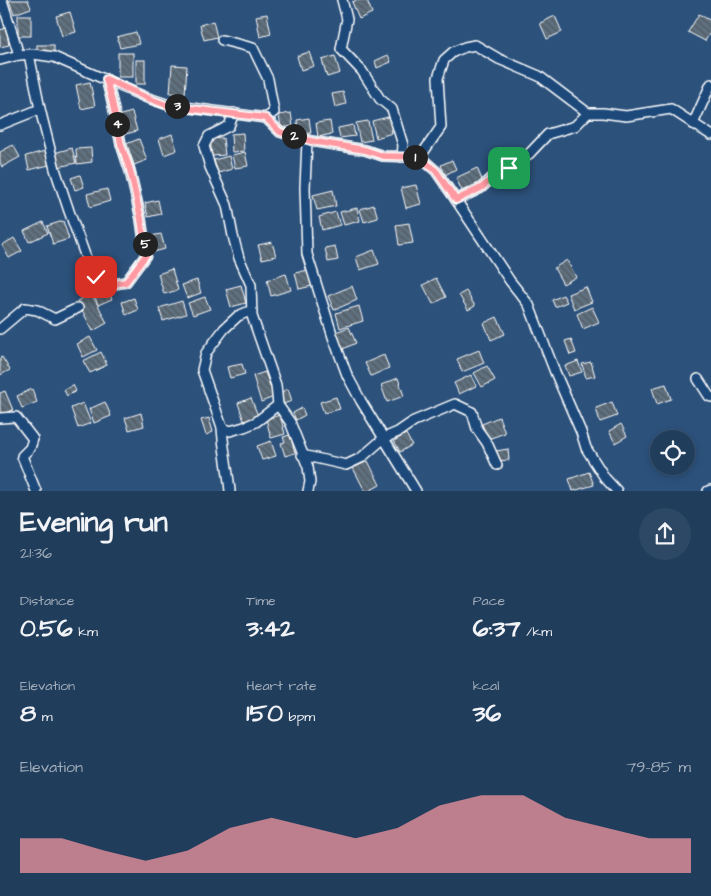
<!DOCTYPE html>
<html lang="en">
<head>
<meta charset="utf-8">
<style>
	body { margin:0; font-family:"Architects Daughter",sans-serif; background:#2d4865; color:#f1f3f6; height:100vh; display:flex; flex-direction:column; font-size:19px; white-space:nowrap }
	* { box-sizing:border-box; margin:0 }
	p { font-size:16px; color:#a2aebb }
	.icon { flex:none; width:28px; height:28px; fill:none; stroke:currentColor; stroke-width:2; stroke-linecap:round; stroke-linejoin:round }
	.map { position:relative; height:491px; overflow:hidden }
	.side { display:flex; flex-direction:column; background:#213d5c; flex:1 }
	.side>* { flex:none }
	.controls { position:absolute; left:650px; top:430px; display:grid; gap:10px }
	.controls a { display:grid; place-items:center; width:45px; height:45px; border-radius:50%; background:#213d5c; box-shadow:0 2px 8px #0003,0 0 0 1px #3e5672; font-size:25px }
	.pin { position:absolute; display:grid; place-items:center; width:42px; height:42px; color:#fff; margin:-21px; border-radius:10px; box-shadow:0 2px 8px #0006 }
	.km { position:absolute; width:25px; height:25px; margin:-12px; border-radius:50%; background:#222; color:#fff; font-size:14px; line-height:25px; text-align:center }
	.round { display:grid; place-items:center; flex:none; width:52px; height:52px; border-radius:26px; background:#2d4865 }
	.head { display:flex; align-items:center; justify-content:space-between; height:85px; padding:0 20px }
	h1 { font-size:28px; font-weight:800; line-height:38px }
	.figures { display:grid; grid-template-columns:repeat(3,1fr); gap:8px; height:85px; padding:5px 20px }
	.figures div { display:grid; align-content:center }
	.figures b { font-size:25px; font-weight:800 }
	.figures small { font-size:14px; font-weight:400 }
	.figures p { font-size:14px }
	.chart { height:140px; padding:10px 20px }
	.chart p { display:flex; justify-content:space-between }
	.chart svg { width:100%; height:90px; margin-top:5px; fill:#ff9aa2; opacity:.7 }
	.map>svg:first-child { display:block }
	.building { fill:url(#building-back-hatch); stroke:#fff }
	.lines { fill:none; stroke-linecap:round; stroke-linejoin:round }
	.minor-casing { stroke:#fff; stroke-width:12 }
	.minor { stroke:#1f4a7a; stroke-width:9 }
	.route-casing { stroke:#fff; stroke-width:10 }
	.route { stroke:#ff9aa2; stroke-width:6 }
</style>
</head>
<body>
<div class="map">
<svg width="711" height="491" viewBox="0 0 711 491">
	<defs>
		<pattern id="building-back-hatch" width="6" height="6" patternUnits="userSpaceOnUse" patternTransform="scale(1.25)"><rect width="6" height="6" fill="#5e6f7e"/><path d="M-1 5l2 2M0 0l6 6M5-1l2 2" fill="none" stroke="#535a60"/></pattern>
	</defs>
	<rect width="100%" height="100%" fill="#2c517b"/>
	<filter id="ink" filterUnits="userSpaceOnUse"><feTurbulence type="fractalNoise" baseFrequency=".02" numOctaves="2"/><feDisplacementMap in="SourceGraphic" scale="10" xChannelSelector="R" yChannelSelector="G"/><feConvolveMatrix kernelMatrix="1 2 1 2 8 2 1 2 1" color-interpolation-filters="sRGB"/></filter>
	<g filter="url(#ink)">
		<g class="building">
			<path d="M9,0H28L31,8L14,14Z"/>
			<path d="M357,0H367L372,13L359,19L352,2Z"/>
			<path d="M70,12L76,32L62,36L56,16Z"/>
			<path d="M267,14L271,34L260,37L256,16Z"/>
			<path d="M699,14L711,21V31L705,41L688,32Z"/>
			<rect x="18" y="15" width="13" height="21"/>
			<path d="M555,16L562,32L547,39L540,23Z"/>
			<path d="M213,21L217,37L204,40L200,25Z"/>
			<path d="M6,28L9,45L0,47V30Z"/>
			<path d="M136,32L139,44L120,48L117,37Z"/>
			<rect x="37" y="45" width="17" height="8"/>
			<path d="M309,52L314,66L301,70L297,56Z"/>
			<rect x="118" y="53" width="15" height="24"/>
			<path d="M388,55L391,62L377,68L375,61Z"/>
			<path d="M335,56L340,73L327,77L322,60Z"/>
			<rect x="136" y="60" width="9" height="24"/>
			<path d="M172,65L187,66L185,94L170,93Z"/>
			<path d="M90,82L95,106L81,109L76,85Z"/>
			<path d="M343,92L346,104L335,107L332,94Z"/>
			<path d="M132,112L137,131L122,135L117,116Z"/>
			<path d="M291,113L293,126L281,128L279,115Z"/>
			<path d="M388,117L392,133L376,138L372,121Z"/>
			<path d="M309,118L311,133L298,134L297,120Z"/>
			<path d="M330,121L332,134L318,137L316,123Z"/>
			<path d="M368,121L372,140L360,142L356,123Z"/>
			<path d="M353,125L355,136L340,138L338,128Z"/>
			<path d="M243,133L244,151L232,152L231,134Z"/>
			<path d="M172,134L177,150L164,155L159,139Z"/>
			<path d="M223,138L225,155L212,156L210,139Z"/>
			<path d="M139,139L147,160L134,165L126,144Z"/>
			<path d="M13,145L20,157L2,167L0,163V152Z"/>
			<path d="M72,148L76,163L58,167L54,153Z"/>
			<path d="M91,148L92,162L77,164L76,149Z"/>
			<path d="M45,151L49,165L29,170L26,156Z"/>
			<path d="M245,152L248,166L235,168L232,155Z"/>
			<path d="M229,156L232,169L218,173L214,160Z"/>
			<path d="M452,160L456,169L445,175L441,165Z"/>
			<path d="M477,168L483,182L462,191L456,178Z"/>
			<path d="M80,175L84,187L75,190L71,178Z"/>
			<path d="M416,185L421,204L406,208L401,188Z"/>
			<path d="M107,189L110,201L90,207L87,194Z"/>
			<path d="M333,190L336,206L317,210L313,195Z"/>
			<path d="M158,200L161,214L148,217L145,203Z"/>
			<path d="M374,205L378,218L364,222L360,209Z"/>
			<path d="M357,208L360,221L344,225L340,212Z"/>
			<path d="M336,212L340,225L322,230L319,217Z"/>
			<path d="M63,221L69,239L53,244L47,226Z"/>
			<path d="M43,222L48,233L29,242L24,231Z"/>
			<path d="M409,223L413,243L399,245L396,225Z"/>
			<path d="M161,234L165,249L150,253L146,237Z"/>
			<path d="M14,238L22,251L9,258L2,245Z"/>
			<path d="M272,242L276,256L262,259L258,245Z"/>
			<path d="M335,246L338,260L328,262L325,248Z"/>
			<path d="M374,250L379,264L360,270L356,257Z"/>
			<path d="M567,260L576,277L563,284L554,268Z"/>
			<path d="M172,269L178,290L164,294L158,274Z"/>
			<path d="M308,270L312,286L299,289L295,273Z"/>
			<path d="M286,274L291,290L271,296L267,280Z"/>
			<path d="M436,278L446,297L433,304L423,285Z"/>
			<path d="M197,280L201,293L187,298L182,285Z"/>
			<path d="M241,285L246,303L231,307L226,289Z"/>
			<path d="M106,286L112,299L98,305L93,291Z"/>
			<path d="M352,286L357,300L334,310L328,296Z"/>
			<path d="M586,287L592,302L574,309L568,294Z"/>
			<path d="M466,291L475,306L468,310L459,295Z"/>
			<path d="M91,294L98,305L107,323L93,331L77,301Z"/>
			<path d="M563,295L567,302L555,307L552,300Z"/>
			<path d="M205,297L210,309L193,315L188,303Z"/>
			<path d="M134,298L138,310L126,315L122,302Z"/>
			<path d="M182,301L186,314L163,321L159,308Z"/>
			<path d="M359,306L363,321L340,328L336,313Z"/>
			<path d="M592,307L599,322L583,329L577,314Z"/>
			<path d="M497,317L505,334L491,340L484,323Z"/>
			<path d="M349,327L356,343L343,349L336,332Z"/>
			<path d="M90,337L97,350L83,357L77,344Z"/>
			<path d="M571,339L576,353L570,355L565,341Z"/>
			<path d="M479,350L484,363L462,372L457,359Z"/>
			<path d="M101,352L107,365L90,373L83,361Z"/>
			<path d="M384,355L389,368L371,376L365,363Z"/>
			<path d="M2,357L10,370L0,375V358Z"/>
			<path d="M578,361L582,372L569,376L565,366Z"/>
			<path d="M591,362L595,376L586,378L582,364Z"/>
			<path d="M242,364L245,374L230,378L227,367Z"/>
			<path d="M487,366L495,380L482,387L474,373Z"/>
			<path d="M265,372L274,397L261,402L253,376Z"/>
			<path d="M471,375L476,386L459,394L454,383Z"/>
			<path d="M398,378L404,396L387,402L381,385Z"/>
			<path d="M666,384L671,399L657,404L652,388Z"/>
			<path d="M73,385L76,391L67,396L64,390Z"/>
			<path d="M32,389L37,402L22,408L17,396Z"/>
			<path d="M288,389L292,401L283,404L279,393Z"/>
			<path d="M5,391L13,410L1,415L0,413V393Z"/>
			<path d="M336,397L340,409L324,413L320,402Z"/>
			<path d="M251,398L258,416L244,421L238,403Z"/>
			<path d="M105,402L111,416L94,423L89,409Z"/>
			<path d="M612,402L617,416L600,422L596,408Z"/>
			<path d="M83,403L91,423L78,428L71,408Z"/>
			<path d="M302,408L305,415L296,420L293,413Z"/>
			<path d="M141,413L144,426L129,430L125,418Z"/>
			<path d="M280,415L285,434L271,438L266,419Z"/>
			<path d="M499,417L505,433L488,439L482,424Z"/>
			<path d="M209,418L213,432L206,435L201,420Z"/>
			<path d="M621,424L627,436L615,443L609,431Z"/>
			<path d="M406,434L412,445L400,452L394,441Z"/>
			<path d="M290,435L295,453L285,456L281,443L285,442L283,437Z"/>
			<path d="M271,441L276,456L262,460L257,446Z"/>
			<path d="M508,449L509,460L497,461L496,451Z"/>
			<path d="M368,461L380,485L369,491H365L353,468Z"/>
			<path d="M589,472L594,485L573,491L569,479Z"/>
		</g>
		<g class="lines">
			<defs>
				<g id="minor">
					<path d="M2,0L19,55"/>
					<path d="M342,0L347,19L341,49L362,71L380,99L392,109L403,145L402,157"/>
					<path d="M222,40L253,48L268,79L274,112L266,118"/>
					<path d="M29,54L40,109L55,169L69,211L89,266L96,277L114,284L126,282L146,255L141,219L130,171L121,144L112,101L106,79"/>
					<path d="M0,60L19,55L33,54L54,57L145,97L169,105L266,118L280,132L311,141L365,150L383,156L420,157L436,171L456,200L510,281L529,305L555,372L581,432L586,448L605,478L617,491"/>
					<path d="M234,113L229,126L209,136L204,146L210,167L227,205L233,236L239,258L251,285L252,316L276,385L278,405L256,422L244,427L230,431L222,427L202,370L206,353L224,329L238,316L252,310"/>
					<path d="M693,124L711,84"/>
					<path d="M0,125L40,109"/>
					<path d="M307,140L305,188L307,254L333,337L347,375L361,401L416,491"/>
					<path d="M420,157L441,127L438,78L444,60L453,52L465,47L475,45L499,59L539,76L588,113"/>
					<path d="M456,200L481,188L493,177L529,154L548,134L575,126L588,113H603L626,116L671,109L711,135"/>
					<path d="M0,329L25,308L37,310L55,319L78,308"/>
					<path d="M698,379L709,396L711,397"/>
					<path d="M278,405L290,422L308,467L310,482L308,491"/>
					<path d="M0,418L16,417L33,439L30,448L22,456L36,491"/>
					<path d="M222,427C223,448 228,469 230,491"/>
					<path d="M302,455L346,465L361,458L384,438L398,432L414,421L455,404L472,412L477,429L487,443L497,465"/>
					<path d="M708,491L711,490"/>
				</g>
			</defs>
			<use href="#minor" class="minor-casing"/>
			<use href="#minor" class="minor"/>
		</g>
	</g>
	<g class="lines" filter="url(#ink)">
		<defs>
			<path id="route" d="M96,277L114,284L126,282L146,255L141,219L130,170L121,144L112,101L106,79L145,97L169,106L266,118L280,132L311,141L365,150L383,156L420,157L436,171L456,200L481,188L494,177L509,168"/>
		</defs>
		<use href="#route" class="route-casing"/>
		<use href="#route" class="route"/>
	</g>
</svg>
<div class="controls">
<a><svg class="icon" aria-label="locate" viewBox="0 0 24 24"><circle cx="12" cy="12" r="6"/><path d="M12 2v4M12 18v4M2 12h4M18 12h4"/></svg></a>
</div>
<div class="pin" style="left:509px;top:168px;background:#1e9e55"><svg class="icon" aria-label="arrive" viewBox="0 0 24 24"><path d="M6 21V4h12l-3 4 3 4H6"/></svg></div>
<div class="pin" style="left:96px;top:277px;background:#d93025"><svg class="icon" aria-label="check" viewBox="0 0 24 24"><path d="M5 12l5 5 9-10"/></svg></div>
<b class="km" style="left:415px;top:157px">1</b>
<b class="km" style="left:294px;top:136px">2</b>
<b class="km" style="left:177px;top:106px">3</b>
<b class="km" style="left:117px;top:124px">4</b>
<b class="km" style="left:145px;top:244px">5</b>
</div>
<section class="side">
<div class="head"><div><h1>Evening run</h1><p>21:36</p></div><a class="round"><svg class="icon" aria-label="share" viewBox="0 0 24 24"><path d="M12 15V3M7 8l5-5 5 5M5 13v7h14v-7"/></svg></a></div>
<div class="figures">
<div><p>Distance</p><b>0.56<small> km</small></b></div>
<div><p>Time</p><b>3:42</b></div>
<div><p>Pace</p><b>6:37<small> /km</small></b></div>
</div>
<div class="figures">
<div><p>Elevation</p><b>8<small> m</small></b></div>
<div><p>Heart rate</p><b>150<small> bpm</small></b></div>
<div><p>kcal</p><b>36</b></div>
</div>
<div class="chart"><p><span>Elevation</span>79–85 m</p>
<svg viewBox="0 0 160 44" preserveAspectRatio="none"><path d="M0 44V27L10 27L20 33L30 38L40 33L50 22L60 17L70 22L80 27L90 22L100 11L110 6L120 6L130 17L140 22L150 27L160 27V44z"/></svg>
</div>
</section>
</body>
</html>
